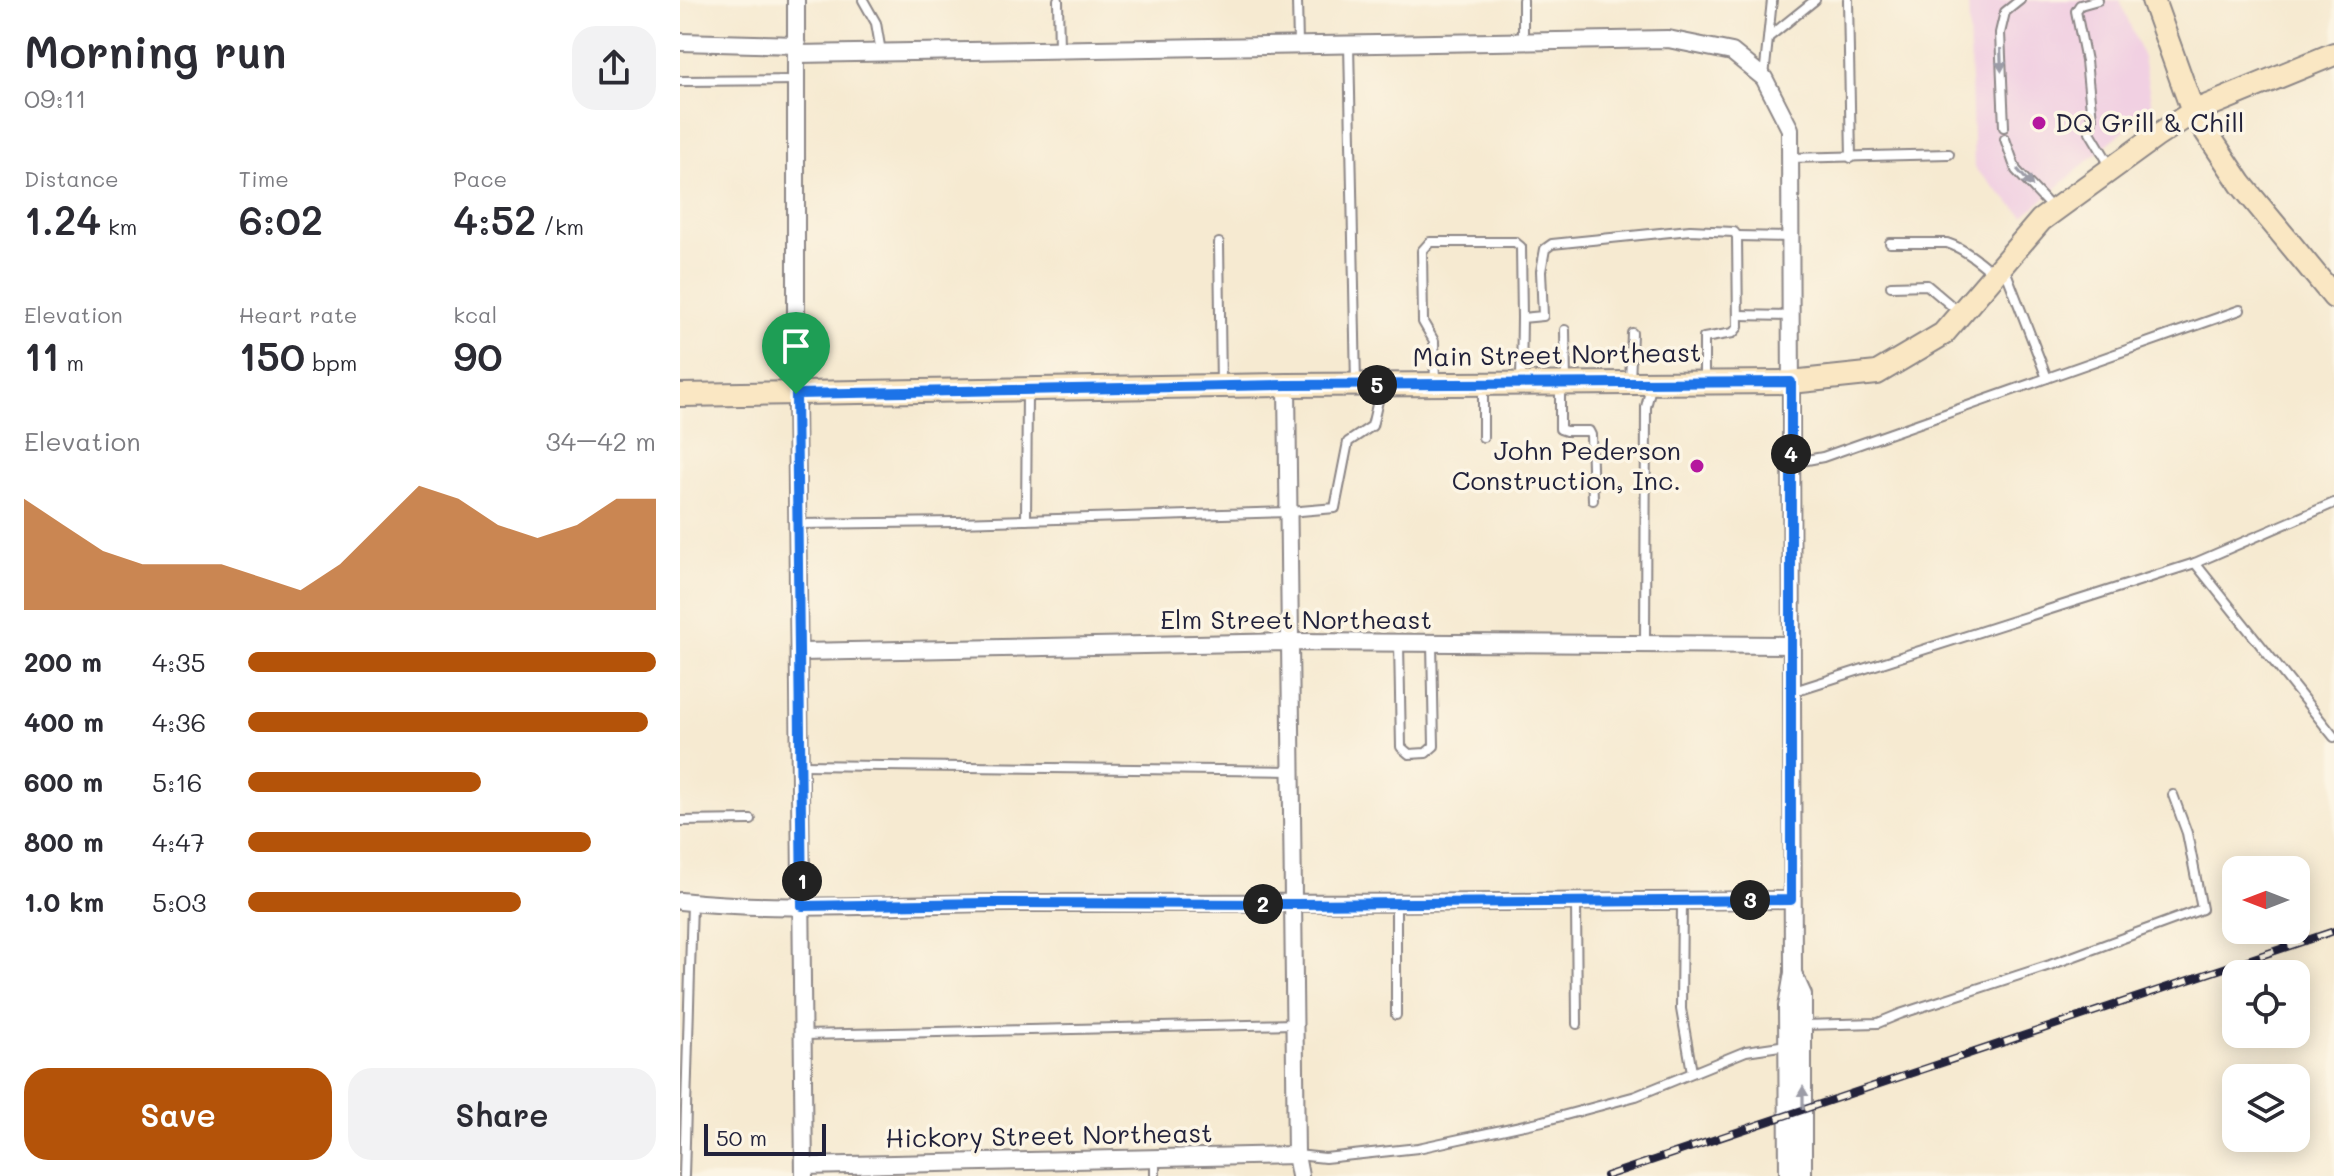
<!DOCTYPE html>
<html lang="en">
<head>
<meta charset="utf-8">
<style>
	body { margin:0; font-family:Mali,sans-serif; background:#f2f2f3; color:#2b2b33; height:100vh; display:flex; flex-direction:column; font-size:30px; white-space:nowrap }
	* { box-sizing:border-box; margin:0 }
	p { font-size:26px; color:#7c7c81 }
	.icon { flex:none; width:44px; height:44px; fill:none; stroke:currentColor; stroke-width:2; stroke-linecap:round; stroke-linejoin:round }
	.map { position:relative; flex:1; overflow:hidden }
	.side { display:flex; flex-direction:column; background:#fff; width:680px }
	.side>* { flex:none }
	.needle { width:52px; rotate:270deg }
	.controls { position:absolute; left:1542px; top:856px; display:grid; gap:16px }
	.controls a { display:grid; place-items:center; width:88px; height:88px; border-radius:16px; background:#fff; box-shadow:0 4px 20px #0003; font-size:40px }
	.scale { position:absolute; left:24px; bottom:20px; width:122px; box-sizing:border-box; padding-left:8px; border:4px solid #22223b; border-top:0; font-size:22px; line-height:28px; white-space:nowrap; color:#22223b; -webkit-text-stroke:6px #fcf5e5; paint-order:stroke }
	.pin { position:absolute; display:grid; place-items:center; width:68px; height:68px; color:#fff; margin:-82px -34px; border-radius:50% 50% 50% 0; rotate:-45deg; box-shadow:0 0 8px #0007 }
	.pin .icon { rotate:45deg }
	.km { position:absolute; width:40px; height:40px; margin:-20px; border-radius:50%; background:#222; color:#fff; font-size:22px; line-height:40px; text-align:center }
	.round { display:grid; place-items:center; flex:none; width:84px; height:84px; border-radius:24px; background:#f2f2f3 }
	.summary { display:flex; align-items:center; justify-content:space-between; height:136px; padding:0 24px }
	h1 { font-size:44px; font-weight:600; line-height:60px }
	.stats { display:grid; grid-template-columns:repeat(3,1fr); gap:12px; height:136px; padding:8px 24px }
	.stats div { display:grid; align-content:center }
	.stats b { font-size:40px; font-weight:600 }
	.stats small { font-size:22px; font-weight:400 }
	.stats p { font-size:22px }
	.chart { height:224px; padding:16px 24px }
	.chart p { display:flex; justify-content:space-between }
	.chart svg { width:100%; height:144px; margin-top:8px; fill:#b45309; opacity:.7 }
	.primary-button { display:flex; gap:16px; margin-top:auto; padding:16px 24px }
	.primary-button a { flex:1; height:92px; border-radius:24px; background:#b45309; color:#fff; font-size:32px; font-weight:600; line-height:92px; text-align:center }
	.primary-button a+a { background:#f2f2f3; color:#2b2b33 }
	ul { padding:0 24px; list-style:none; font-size:26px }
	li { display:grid; grid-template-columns:128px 96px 1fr; align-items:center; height:60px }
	li i { height:20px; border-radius:10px; background:#b45309 }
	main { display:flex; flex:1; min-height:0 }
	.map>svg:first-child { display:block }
	.built { fill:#f1d0e2 }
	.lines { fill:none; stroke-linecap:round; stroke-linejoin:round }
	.lane-casing { stroke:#8c8686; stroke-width:12 }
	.street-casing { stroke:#8c8686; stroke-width:20 }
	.secondary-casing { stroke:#8c8686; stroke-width:26 }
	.lane { stroke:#fff; stroke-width:8 }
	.street { stroke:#fff; stroke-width:16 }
	.secondary { stroke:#fae7c3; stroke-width:22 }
	.rail-casing { stroke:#22223b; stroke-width:8 }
	.rail { stroke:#fcf5e5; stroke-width:5; stroke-dasharray:15; stroke-linecap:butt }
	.oneway { fill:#9c9ca7 }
	.route-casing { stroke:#fff; stroke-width:16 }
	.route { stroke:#1a73e8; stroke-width:10 }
	.poi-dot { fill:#b5179e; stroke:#fcf5e5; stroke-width:3 }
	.labels { text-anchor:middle; stroke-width:7; stroke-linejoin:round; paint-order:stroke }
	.poi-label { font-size:26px; fill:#22223b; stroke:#fcf5e5; text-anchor:start }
	.street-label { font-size:26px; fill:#22223b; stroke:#fcf5e5 }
</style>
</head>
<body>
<main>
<section class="side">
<div class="summary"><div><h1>Morning run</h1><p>09:11</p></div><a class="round"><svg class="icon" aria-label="share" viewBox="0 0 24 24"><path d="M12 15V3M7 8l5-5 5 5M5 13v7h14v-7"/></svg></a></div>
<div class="stats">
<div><p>Distance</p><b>1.24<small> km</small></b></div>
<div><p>Time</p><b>6:02</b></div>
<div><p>Pace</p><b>4:52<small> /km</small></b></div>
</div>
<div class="stats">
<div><p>Elevation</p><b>11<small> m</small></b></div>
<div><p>Heart rate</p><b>150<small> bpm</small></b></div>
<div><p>kcal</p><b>90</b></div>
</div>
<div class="chart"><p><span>Elevation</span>34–42 m</p>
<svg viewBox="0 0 160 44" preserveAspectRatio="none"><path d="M0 44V10L10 18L20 26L30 30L40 30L50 30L60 34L70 38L80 30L90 18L100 6L110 10L120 18L130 22L140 18L150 10L160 10V44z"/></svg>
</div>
<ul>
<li><b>200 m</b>4:35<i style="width:100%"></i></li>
<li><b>400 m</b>4:36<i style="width:98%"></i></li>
<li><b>600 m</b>5:16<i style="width:57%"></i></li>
<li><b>800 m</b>4:47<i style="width:84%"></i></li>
<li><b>1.0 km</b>5:03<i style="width:67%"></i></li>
</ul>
<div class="primary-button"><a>Save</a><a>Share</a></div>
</section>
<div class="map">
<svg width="1654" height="1176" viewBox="0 0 1654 1176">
	<rect width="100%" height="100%" fill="#fcf5e5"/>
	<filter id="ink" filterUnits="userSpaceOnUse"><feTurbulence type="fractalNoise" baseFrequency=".0125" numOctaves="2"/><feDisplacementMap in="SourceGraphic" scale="16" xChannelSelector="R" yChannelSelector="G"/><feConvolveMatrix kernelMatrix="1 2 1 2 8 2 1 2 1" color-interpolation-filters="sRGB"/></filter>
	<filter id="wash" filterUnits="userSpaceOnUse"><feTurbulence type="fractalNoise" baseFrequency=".006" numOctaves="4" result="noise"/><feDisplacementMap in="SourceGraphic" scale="32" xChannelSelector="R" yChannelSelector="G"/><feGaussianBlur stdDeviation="1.8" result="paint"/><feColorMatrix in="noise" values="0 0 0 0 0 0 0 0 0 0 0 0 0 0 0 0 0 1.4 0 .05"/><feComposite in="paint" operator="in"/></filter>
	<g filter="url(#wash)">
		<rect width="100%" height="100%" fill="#f6ead1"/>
		<path class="built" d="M1288,0H1440L1463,58L1472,106L1344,216L1294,168Z"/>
	</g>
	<g filter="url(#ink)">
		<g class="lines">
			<defs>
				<g id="lane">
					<path d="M183,0L196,23L201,52"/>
					<path d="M378,0L379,49"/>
					<path d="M617,0L618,45"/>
					<path d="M1168,0L1171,158"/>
					<path d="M1418,0L1400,5L1396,11L1406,61L1412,119L1410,132L1431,167"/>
					<path d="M1089,37L1135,0"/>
					<path d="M843,41V0"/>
					<path d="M669,44L676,384"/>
					<path d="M1084,77L1092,0"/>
					<path d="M0,81L117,80"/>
					<path d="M1324,127L1320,33L1325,12L1340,0"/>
					<path d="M1325,139L1336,170L1373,209"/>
					<path d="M1110,158L1269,154"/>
					<path d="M1057,236L1110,237"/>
					<path d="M539,243L541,386"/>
					<path d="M1210,243H1267C1285,249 1300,262 1314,274"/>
					<path d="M1324,267L1367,378"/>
					<path d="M1211,286L1247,285L1280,313"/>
					<path d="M1058,315L1111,316"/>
					<path d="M885,330L886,383"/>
					<path d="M950,382L952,333"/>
					<path d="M841,383L842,318L863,316L861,271L865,249L872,244L1010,230L1054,232L1057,236L1058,327L1053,333L1024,338V381"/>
					<path d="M755,384L754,341L743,322L742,251L750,242H835L841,247L842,318"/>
					<path d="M880,384V429L886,431H909L911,435L913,500"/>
					<path d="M803,385V437"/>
					<path d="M1111,463L1143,457L1560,310"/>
					<path d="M346,520L347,391"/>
					<path d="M119,524L278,522L609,512L655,508L668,442L692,426L701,388"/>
					<path d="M1515,563L1654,737"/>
					<path d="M719,643L721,747L729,754L746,753L754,746L752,643"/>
					<path d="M965,643L966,407L972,383"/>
					<path d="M1111,692L1515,563L1654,503"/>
					<path d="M121,765L612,771"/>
					<path d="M0,821L71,820"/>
					<path d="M1002,901L1001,1009L1012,1072"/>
					<path d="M896,902L897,1024"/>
					<path d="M716,904V1015"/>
					<path d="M1124,1025L1198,1023L1220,1014L1370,965L1522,909L1507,833L1493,795"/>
					<path d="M123,1035L615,1024"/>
					<path d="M617,1155L645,1158L738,1148L863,1121L956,1096L1066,1051L1107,1045"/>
					<path d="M475,1159V1176"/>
					<path d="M4,1176L12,903"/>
				</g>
				<g id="street">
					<path d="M116,0V394L124,1176"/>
					<path d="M0,42L117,45"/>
					<path d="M117,54L988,39L1052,52L1084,78L1110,129L1113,973L1107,1007L1108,1176"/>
					<path d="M607,385L616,1155L620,1176"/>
					<path d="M121,652L611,642L1111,645"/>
					<path d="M0,901C114,913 230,902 344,903C600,904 855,902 1111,900"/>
					<path d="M1113,973L1123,995V1176"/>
					<path d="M124,1166L616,1155"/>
				</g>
				<g id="secondary">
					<path d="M1473,0L1513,112L1561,184L1654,297"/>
					<path d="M0,395L607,385L1111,382L1197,373L1263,334L1361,220L1475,137L1513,112L1654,54"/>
				</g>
			</defs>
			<use href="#lane" class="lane-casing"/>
			<use href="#street" class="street-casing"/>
			<use href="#secondary" class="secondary-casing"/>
			<use href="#lane" class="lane"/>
			<use href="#street" class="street"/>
			<use href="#secondary" class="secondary"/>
			<defs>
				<path id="rail" d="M926,1176L1654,931"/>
			</defs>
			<use href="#rail" class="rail-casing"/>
			<use href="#rail" class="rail"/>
		</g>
		<defs><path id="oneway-solid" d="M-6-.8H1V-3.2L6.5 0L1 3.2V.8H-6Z" transform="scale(2)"/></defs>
		<g class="oneway">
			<use href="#oneway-solid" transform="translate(1321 60) rotate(88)"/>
			<use href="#oneway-solid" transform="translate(1345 178) rotate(49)"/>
			<use href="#oneway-solid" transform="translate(1123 1098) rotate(-90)"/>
		</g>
	</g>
	<g class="lines" filter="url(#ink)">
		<defs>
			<path id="route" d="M1111,382V900L615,904L309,903L122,906L116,394L607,385Z"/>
		</defs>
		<use href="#route" class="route-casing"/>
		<use href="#route" class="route"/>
	</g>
	<g class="poi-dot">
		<circle cx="1359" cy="123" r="8"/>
		<circle cx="1017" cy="466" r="8"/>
	</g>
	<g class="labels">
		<g class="poi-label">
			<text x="1375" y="132">DQ Grill &amp; Chill</text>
			<text x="1001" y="460" text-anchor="end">John Pederson<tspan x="1001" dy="30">Construction, Inc.</tspan></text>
		</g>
		<g class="street-label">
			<text transform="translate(877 355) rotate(-1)" y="9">Main Street Northeast</text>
			<text x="616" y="629">Elm Street Northeast</text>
			<text transform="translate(369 1136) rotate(-1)" y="9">Hickory Street Northeast</text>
		</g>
	</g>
</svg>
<div class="controls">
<a><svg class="needle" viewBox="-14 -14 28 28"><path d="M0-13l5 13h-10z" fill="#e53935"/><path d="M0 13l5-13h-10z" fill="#7c7c81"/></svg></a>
<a><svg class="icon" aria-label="locate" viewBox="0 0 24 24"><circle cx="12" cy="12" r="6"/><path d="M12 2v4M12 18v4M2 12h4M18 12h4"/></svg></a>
<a><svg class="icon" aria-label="layers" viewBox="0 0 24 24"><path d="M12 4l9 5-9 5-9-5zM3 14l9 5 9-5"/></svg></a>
</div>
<div class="scale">50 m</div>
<div class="pin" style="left:116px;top:394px;background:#1e9e55"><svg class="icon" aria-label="arrive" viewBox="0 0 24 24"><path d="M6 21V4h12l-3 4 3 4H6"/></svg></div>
<b class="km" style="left:122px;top:881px">1</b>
<b class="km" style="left:583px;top:904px">2</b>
<b class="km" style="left:1070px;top:900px">3</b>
<b class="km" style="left:1111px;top:454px">4</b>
<b class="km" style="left:697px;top:385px">5</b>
</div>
</main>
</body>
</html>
